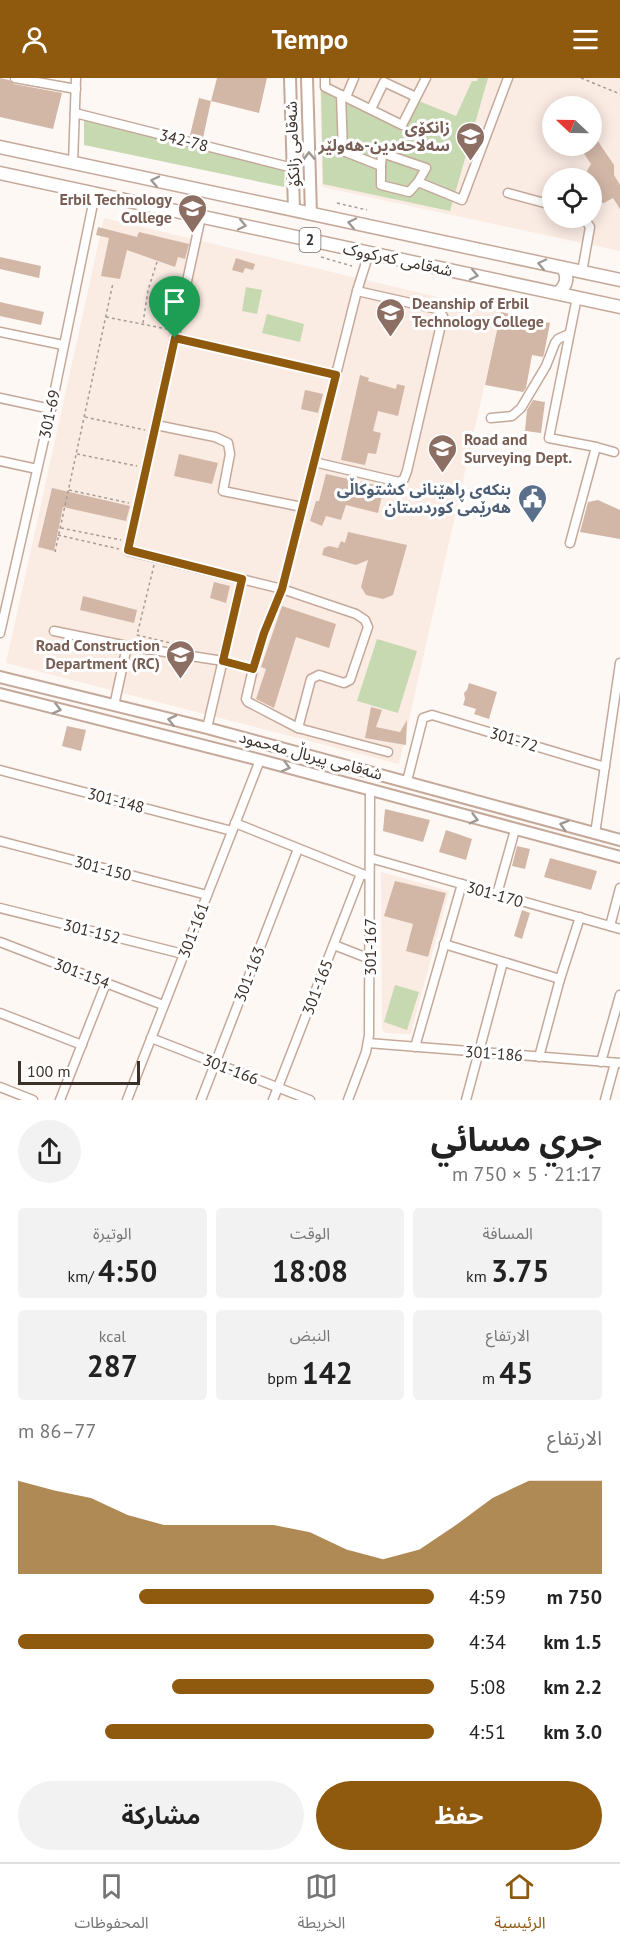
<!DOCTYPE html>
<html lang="ar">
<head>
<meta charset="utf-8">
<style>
	body { margin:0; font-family:"PT Sans","Noto Sans Arabic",sans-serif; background:#f2f2f2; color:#222; direction:rtl; height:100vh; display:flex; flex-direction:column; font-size:22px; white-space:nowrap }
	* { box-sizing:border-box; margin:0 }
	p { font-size:20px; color:#767676 }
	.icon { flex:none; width:33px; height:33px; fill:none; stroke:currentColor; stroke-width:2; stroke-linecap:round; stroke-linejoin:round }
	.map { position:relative; height:1022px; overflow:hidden; direction:ltr }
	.drawer { display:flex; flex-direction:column; background:#fff; flex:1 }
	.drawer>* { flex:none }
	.needle { width:39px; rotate:292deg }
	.buttons { position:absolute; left:542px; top:18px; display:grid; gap:12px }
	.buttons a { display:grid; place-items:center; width:60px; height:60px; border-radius:50%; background:#fff; box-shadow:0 3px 15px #0003; font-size:30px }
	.scale { position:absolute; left:18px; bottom:15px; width:122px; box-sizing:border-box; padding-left:6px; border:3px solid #3b302a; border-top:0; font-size:16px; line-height:21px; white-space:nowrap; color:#3b302a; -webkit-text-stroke:4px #fff; paint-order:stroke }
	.pin { position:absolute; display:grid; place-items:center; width:51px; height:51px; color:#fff; margin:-62px -26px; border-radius:50% 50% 50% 0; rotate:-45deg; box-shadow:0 0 6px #0007 }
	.pin .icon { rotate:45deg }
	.round { display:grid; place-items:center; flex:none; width:63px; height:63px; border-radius:32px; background:#f2f2f2 }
	.headline { display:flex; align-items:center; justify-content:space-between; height:102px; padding:0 18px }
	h1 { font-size:33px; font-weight:700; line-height:45px }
	.figures { display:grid; grid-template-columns:repeat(3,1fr); gap:9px; height:102px; padding:6px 18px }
	.figures div { display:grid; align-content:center; border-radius:6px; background:#f2f2f2; text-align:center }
	.figures b { font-size:30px; font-weight:700 }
	.figures small { font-size:16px; font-weight:400 }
	.figures p { font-size:16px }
	.chart { height:168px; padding:12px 18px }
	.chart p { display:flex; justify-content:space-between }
	.chart svg { width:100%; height:108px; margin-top:6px; fill:#8f590e; opacity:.7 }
	.primary-button { display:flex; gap:12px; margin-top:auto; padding:12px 18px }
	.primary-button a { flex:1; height:69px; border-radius:36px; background:#8f590e; color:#fff; font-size:24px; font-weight:700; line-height:69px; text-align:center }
	.primary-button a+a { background:#f2f2f2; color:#222 }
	ul { padding:0 18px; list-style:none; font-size:20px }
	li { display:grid; grid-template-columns:96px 72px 1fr; align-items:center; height:45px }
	li i { height:15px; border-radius:8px; background:#8f590e }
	header { display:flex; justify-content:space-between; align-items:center; height:78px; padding:0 18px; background:#8f590e; color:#fff; font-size:27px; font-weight:700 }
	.tabs { display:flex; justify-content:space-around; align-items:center; height:84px; border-top:2px solid #e0e0e0; background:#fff; font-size:16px; color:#767676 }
	.tabs a { display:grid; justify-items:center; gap:3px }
	.tabs .on { color:#8f590e }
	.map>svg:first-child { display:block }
	.built { fill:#faebe3; fill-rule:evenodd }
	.green { fill:#c7d9b1 }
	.building { fill:#d2b7a7 }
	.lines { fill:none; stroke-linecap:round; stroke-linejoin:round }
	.minor-casing { stroke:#c4a99a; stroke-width:11 }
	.major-casing { stroke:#c4a99a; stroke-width:14 }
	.highway-casing { stroke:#c4a99a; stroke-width:15 }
	.path { stroke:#a49c97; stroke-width:1.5; stroke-dasharray:3 3; stroke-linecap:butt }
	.minor { stroke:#fff; stroke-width:8 }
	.major { stroke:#fff; stroke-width:10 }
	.highway { stroke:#fff; stroke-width:12 }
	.oneway { stroke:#9d9894 }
	.route-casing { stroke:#fff; stroke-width:12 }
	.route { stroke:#8f590e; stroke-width:8 }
	.labels { text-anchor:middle; stroke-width:6; stroke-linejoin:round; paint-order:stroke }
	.shield { fill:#fff; stroke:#766e6a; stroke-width:1.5 }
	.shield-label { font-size:15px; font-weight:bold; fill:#3b302a }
	.education-label { font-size:16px; font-weight:bold; fill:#785e54; stroke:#fff; text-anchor:end }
	.street-label { font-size:16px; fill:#3b302a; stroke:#fff }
	.service-label { font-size:16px; font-weight:bold; fill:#4e5e75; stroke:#fff; text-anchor:end }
</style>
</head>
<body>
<header><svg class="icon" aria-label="menu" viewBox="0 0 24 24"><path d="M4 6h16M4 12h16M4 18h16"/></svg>Tempo<svg class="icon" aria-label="person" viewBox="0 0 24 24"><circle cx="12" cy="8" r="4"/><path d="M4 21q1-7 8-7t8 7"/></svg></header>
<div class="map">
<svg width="620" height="1022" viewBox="0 0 620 1022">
	<rect width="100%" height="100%" fill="#fef8f5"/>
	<g class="built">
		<path d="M320,0H620V173L322,109ZM552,28H591V68H552ZM552,100H591V140H552Z"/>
		<path d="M104,140L501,234L399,686L6,585Z"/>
		<path d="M381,794L449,813L411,955L409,956L385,955L382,951Z"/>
	</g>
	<g class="green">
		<path d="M478,0H488L450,133L323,106L321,13L404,53L419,23L456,38L472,3H477Z"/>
		<path d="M84,39L285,89L284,109L84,67Z"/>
		<path d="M246,209L262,212L257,236L242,233Z"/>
		<path d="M267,236L304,246L300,264L262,255Z"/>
		<path d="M377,561L417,573L398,635L357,623Z"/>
		<path d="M395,907L419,914L407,952L384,944Z"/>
	</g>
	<g class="building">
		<path d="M0,0L9,2L14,6L62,15L53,51L0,39Z"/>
		<path d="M217,0H267L259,35L211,23L203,60L190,57L199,20L211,23Z"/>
		<path d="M591,53L614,87V97L620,107V131L613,120L604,125L591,122V100H589L587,93L591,86L579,68H591Z"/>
		<path d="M98,149L137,159L139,154L189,166L185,181L178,179L175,189L127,172L120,201L101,198L109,160L96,157Z"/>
		<path d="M0,179L41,188L39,200L0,191Z"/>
		<path d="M236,180L255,186L253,192L245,190L243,195L232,192Z"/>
		<path d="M0,224L44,234L41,247L0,238Z"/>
		<path d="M501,234L550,245L544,276L543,279L532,277L526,310L523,314L485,307Z"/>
		<path d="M360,297L369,300L368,303L396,311L397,306L405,308L398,338L378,333L373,353L381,355L376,376L368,375L365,387L341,382Z"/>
		<path d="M305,312L323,316L318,335L301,331Z"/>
		<path d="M533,322L545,324L541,355L525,353L527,332Z"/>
		<path d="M179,376L218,385L212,406L174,398Z"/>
		<path d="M326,396L384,409L378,435L346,427L341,442L326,438L322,448L310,443L316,423H319Z"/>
		<path d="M52,410L130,428L126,443L63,429L54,473L38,469Z"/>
		<path d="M598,422L620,432V461L580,454L588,424Z"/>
		<path d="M348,454L407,467L393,517L383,521L366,517L361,509L368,482L356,487L322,477L324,470L329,468L338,470L341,463L345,465Z"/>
		<path d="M214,504L230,508L226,525L210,520Z"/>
		<path d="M83,518L137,532L134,545L80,532Z"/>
		<path d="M282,528L336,546L329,570L296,559L274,630L256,621L266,591L261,589Z"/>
		<path d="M469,605L497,614L489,641L474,636L476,631L463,627L465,621L464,615L467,612Z"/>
		<path d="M371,629L382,632L376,649L400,654L407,642L406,667L365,660Z"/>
		<path d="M67,648L86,652L81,673L62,668Z"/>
		<path d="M385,731L430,742L423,764L383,753Z"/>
		<path d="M446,752L472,761L466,782L439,774Z"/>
		<path d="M517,768L530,771L525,791L512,788Z"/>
		<path d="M550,780L597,793L591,812L544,799Z"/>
		<path d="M395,803L446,815L428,879L406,873L413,846L384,838Z"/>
		<path d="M522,832L530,835L522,861L514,858Z"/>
	</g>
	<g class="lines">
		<defs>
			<g id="minor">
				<path d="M15,0L76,11"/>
				<path d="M325,0V9L402,47L426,0"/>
				<path d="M341,17L343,73L381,88V107L409,114L418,104L462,122L508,0"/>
				<path d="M346,19L354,0"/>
				<path d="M371,31L384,4L416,19"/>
				<path d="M75,35L293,90"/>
				<path d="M73,85L76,0"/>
				<path d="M381,88L382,75L426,90L418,104"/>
				<path d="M508,115L552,127"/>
				<path d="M582,194L590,149L584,140"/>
				<path d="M0,254L63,267"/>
				<path d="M175,260L336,297"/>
				<path d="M0,320L51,331"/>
				<path d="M491,340L512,338L521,330L546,288L555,265L558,261L569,256"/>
				<path d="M156,347L215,359L228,365L230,376L223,413L302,429"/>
				<path d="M596,369L614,374"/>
				<path d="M0,383L37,391"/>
				<path d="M314,384L399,404L404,401L407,393L443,238L437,231L357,213"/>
				<path d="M570,465L596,369L549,360L577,219"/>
				<path d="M54,553L127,568L114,628"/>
				<path d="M0,555L51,331L95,116"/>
				<path d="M127,568L223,583L253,591L246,621L248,624L298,650L311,601L319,597L344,605L350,602L368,549L365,542L356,536L282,511L128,473L201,139"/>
				<path d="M253,591L264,555L282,511L357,213L369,175"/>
				<path d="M207,650L242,501"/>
				<path d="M298,650L388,674"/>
				<path d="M0,692L232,753"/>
				<path d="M407,703L423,640L432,637L605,689"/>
				<path d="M235,745L365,797"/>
				<path d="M595,756L620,585"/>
				<path d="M0,763L207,817"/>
				<path d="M370,780L620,851"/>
				<path d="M497,816L515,752"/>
				<path d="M0,830L183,876"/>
				<path d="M610,848L620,810"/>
				<path d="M0,864L163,927"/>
				<path d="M444,866L560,901"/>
				<path d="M334,867L370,881"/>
				<path d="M0,935L82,967"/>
				<path d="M151,960L310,1022"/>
				<path d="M368,965L620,985"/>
				<path d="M415,969L462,806"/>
				<path d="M539,979L560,901L580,839"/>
				<path d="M601,984L620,917"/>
				<path d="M0,1009L33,1022"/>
				<path d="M60,1022L106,905"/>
				<path d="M127,1022L260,682"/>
				<path d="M201,1022L298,771"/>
				<path d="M273,1022L361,796"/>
				<path d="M348,1022L366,974L369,957L370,712"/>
				<path d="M466,1022L503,884"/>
				<path d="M605,1022L615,985"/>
			</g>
			<g id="major">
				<path d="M290,0L294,132"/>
				<path d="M307,0L311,136"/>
				<path d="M0,599L207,650L620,762"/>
				<path d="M0,616L260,682L620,779"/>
			</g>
			<g id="highway">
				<path d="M0,69L620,202"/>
				<path d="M0,95L620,229"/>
				<path d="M558,215C566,208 569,200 563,190"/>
			</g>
		</defs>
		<use href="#minor" class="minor-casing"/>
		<use href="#major" class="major-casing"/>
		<use href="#highway" class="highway-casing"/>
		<g class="path">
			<path d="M581,0L620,16"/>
			<path d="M337,125L367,132"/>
			<path d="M321,179L352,188"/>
			<path d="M106,239L167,251"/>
			<path d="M143,245L148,212L157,184"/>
			<path d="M85,339L145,352"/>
			<path d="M77,376L137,388"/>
			<path d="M69,412L129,425"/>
			<path d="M61,450L121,462"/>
			<path d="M58,457L119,471"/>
			<path d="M55,474L113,205"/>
			<path d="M154,487L137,557L179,567"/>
		</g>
		<use href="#minor" class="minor"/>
		<use href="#major" class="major"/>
		<use href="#highway" class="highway"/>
	</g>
	<defs><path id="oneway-chevron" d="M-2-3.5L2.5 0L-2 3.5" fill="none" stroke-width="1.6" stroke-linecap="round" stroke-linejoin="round" transform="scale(1.5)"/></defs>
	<g class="oneway">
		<use href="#oneway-chevron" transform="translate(309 78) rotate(-92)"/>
		<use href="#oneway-chevron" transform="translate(155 103) rotate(-168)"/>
		<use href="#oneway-chevron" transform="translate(352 145) rotate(-168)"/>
		<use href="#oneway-chevron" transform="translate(242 147) rotate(12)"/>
		<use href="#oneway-chevron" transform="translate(542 186) rotate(-168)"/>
		<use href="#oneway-chevron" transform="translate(474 197) rotate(12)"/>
		<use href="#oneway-chevron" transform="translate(57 631) rotate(14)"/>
		<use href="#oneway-chevron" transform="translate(172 642) rotate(-167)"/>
		<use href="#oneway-chevron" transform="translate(286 689) rotate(15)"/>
		<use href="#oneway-chevron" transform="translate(474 741) rotate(15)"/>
		<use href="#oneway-chevron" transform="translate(564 747) rotate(-164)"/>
	</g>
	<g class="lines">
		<defs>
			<path id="route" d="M175,260L336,297L282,511L264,555L253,591L223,583L242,501L128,472Z"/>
		</defs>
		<use href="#route" class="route-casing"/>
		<use href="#route" class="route"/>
	</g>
	<defs>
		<symbol id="university-pin" viewBox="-11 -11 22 30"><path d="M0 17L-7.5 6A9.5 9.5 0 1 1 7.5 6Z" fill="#8d6e63" stroke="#fff"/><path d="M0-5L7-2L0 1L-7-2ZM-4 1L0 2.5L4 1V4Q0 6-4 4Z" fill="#fff"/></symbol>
		<symbol id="civic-pin" viewBox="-11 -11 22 30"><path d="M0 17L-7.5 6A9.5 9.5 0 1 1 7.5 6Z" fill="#5c6f8a" stroke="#fff"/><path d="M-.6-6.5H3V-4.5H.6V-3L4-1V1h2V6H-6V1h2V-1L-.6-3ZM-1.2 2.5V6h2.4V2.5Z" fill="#fff"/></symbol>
	</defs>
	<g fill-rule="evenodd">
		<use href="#university-pin" x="454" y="42" width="33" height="45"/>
		<use href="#university-pin" x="176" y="114" width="33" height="45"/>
		<use href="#university-pin" x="374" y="218" width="33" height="45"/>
		<use href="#university-pin" x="426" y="354" width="33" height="45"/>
		<use href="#civic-pin" x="516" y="404" width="33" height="45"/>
		<use href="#university-pin" x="164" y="560" width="33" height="45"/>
	</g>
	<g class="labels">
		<rect class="shield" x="299.5" y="150" width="21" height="24" rx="4.5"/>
		<g class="shield-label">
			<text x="310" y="167">2</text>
		</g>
		<g class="education-label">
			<text x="450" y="55">زانکۆی<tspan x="450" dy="18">سەلاحەدین-هەولێر</tspan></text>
			<text x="172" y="127">Erbil Technology<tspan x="172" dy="18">College</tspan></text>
			<text x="412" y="231" text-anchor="start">Deanship of Erbil<tspan x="412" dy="18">Technology College</tspan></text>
			<text x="464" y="367" text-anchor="start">Road and<tspan x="464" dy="18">Surveying Dept.</tspan></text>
			<text x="160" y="573">Road Construction<tspan x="160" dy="18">Department (RC)</tspan></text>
		</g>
		<g class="street-label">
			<text transform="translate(184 62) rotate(14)" y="6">342-78</text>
			<text transform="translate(292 66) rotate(-92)" y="6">شەقامی زانکۆ</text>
			<text transform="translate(398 181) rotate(12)" y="6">شەقامی کەرکووک</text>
			<text transform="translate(49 336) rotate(-78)" y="6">301-69</text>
			<text transform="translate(514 661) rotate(17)" y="6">301-72</text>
			<text transform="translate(311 677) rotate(15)" y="6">شەقامی پیرباڵ مەحمود</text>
			<text transform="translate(116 722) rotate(15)" y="6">301-148</text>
			<text transform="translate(103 790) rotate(15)" y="6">301-150</text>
			<text transform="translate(495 816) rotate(16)" y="6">301-170</text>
			<text transform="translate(193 852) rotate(-69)" y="6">301-161</text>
			<text transform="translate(92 853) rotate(14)" y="6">301-152</text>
			<text transform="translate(370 869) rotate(-90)" y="6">301-167</text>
			<text transform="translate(82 895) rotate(21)" y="6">301-154</text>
			<text transform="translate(249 896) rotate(-69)" y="6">301-163</text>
			<text transform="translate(317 909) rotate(-69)" y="6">301-165</text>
			<text transform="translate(494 975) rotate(4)" y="6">301-186</text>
			<text transform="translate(231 991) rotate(21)" y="6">301-166</text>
		</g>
		<g class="service-label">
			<text x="511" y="417">بنکەی ڕاهێنانی کشتوکاڵی<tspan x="511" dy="18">هەرێمی کوردستان</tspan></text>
		</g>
	</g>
</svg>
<div class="buttons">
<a><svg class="needle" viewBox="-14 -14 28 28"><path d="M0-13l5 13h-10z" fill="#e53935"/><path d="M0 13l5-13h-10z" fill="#767676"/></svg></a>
<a><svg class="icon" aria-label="locate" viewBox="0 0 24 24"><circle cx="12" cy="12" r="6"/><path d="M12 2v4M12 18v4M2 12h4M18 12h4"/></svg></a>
</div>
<div class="scale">100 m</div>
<div class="pin" style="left:175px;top:260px;background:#1e9e55"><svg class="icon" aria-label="arrive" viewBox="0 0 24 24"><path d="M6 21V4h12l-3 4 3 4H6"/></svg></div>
</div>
<section class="drawer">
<div class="headline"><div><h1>جري مسائي</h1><p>21:17 · 5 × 750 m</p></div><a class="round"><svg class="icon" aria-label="share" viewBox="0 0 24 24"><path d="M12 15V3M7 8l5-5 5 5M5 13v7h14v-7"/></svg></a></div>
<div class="figures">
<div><p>المسافة</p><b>3.75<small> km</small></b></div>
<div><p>الوقت</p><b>18:08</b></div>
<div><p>الوتيرة</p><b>4:50<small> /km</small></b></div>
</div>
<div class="figures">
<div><p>الارتفاع</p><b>45<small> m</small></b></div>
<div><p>النبض</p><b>142<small> bpm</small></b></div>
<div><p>kcal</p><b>287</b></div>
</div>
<div class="chart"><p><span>الارتفاع</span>77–86 m</p>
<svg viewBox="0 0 160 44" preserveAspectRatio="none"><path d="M0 44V6L10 10L20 13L30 20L40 24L50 24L60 24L70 24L80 27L90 34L100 38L110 34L120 24L130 13L140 6L150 6L160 6V44z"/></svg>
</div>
<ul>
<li><b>750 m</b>4:59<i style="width:71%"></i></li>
<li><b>1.5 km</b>4:34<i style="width:100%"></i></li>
<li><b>2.2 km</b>5:08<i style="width:63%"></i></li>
<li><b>3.0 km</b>4:51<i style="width:79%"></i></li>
</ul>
<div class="primary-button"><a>حفظ</a><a>مشاركة</a></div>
</section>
<nav class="tabs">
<a class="on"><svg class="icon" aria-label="home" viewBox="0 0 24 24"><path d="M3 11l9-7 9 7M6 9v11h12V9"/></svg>الرئيسية</a>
<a><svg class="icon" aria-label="map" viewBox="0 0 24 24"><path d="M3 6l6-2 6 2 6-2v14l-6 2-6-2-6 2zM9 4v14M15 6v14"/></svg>الخريطة</a>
<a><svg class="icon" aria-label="saved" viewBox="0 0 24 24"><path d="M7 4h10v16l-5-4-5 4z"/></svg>المحفوظات</a>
</nav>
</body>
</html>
